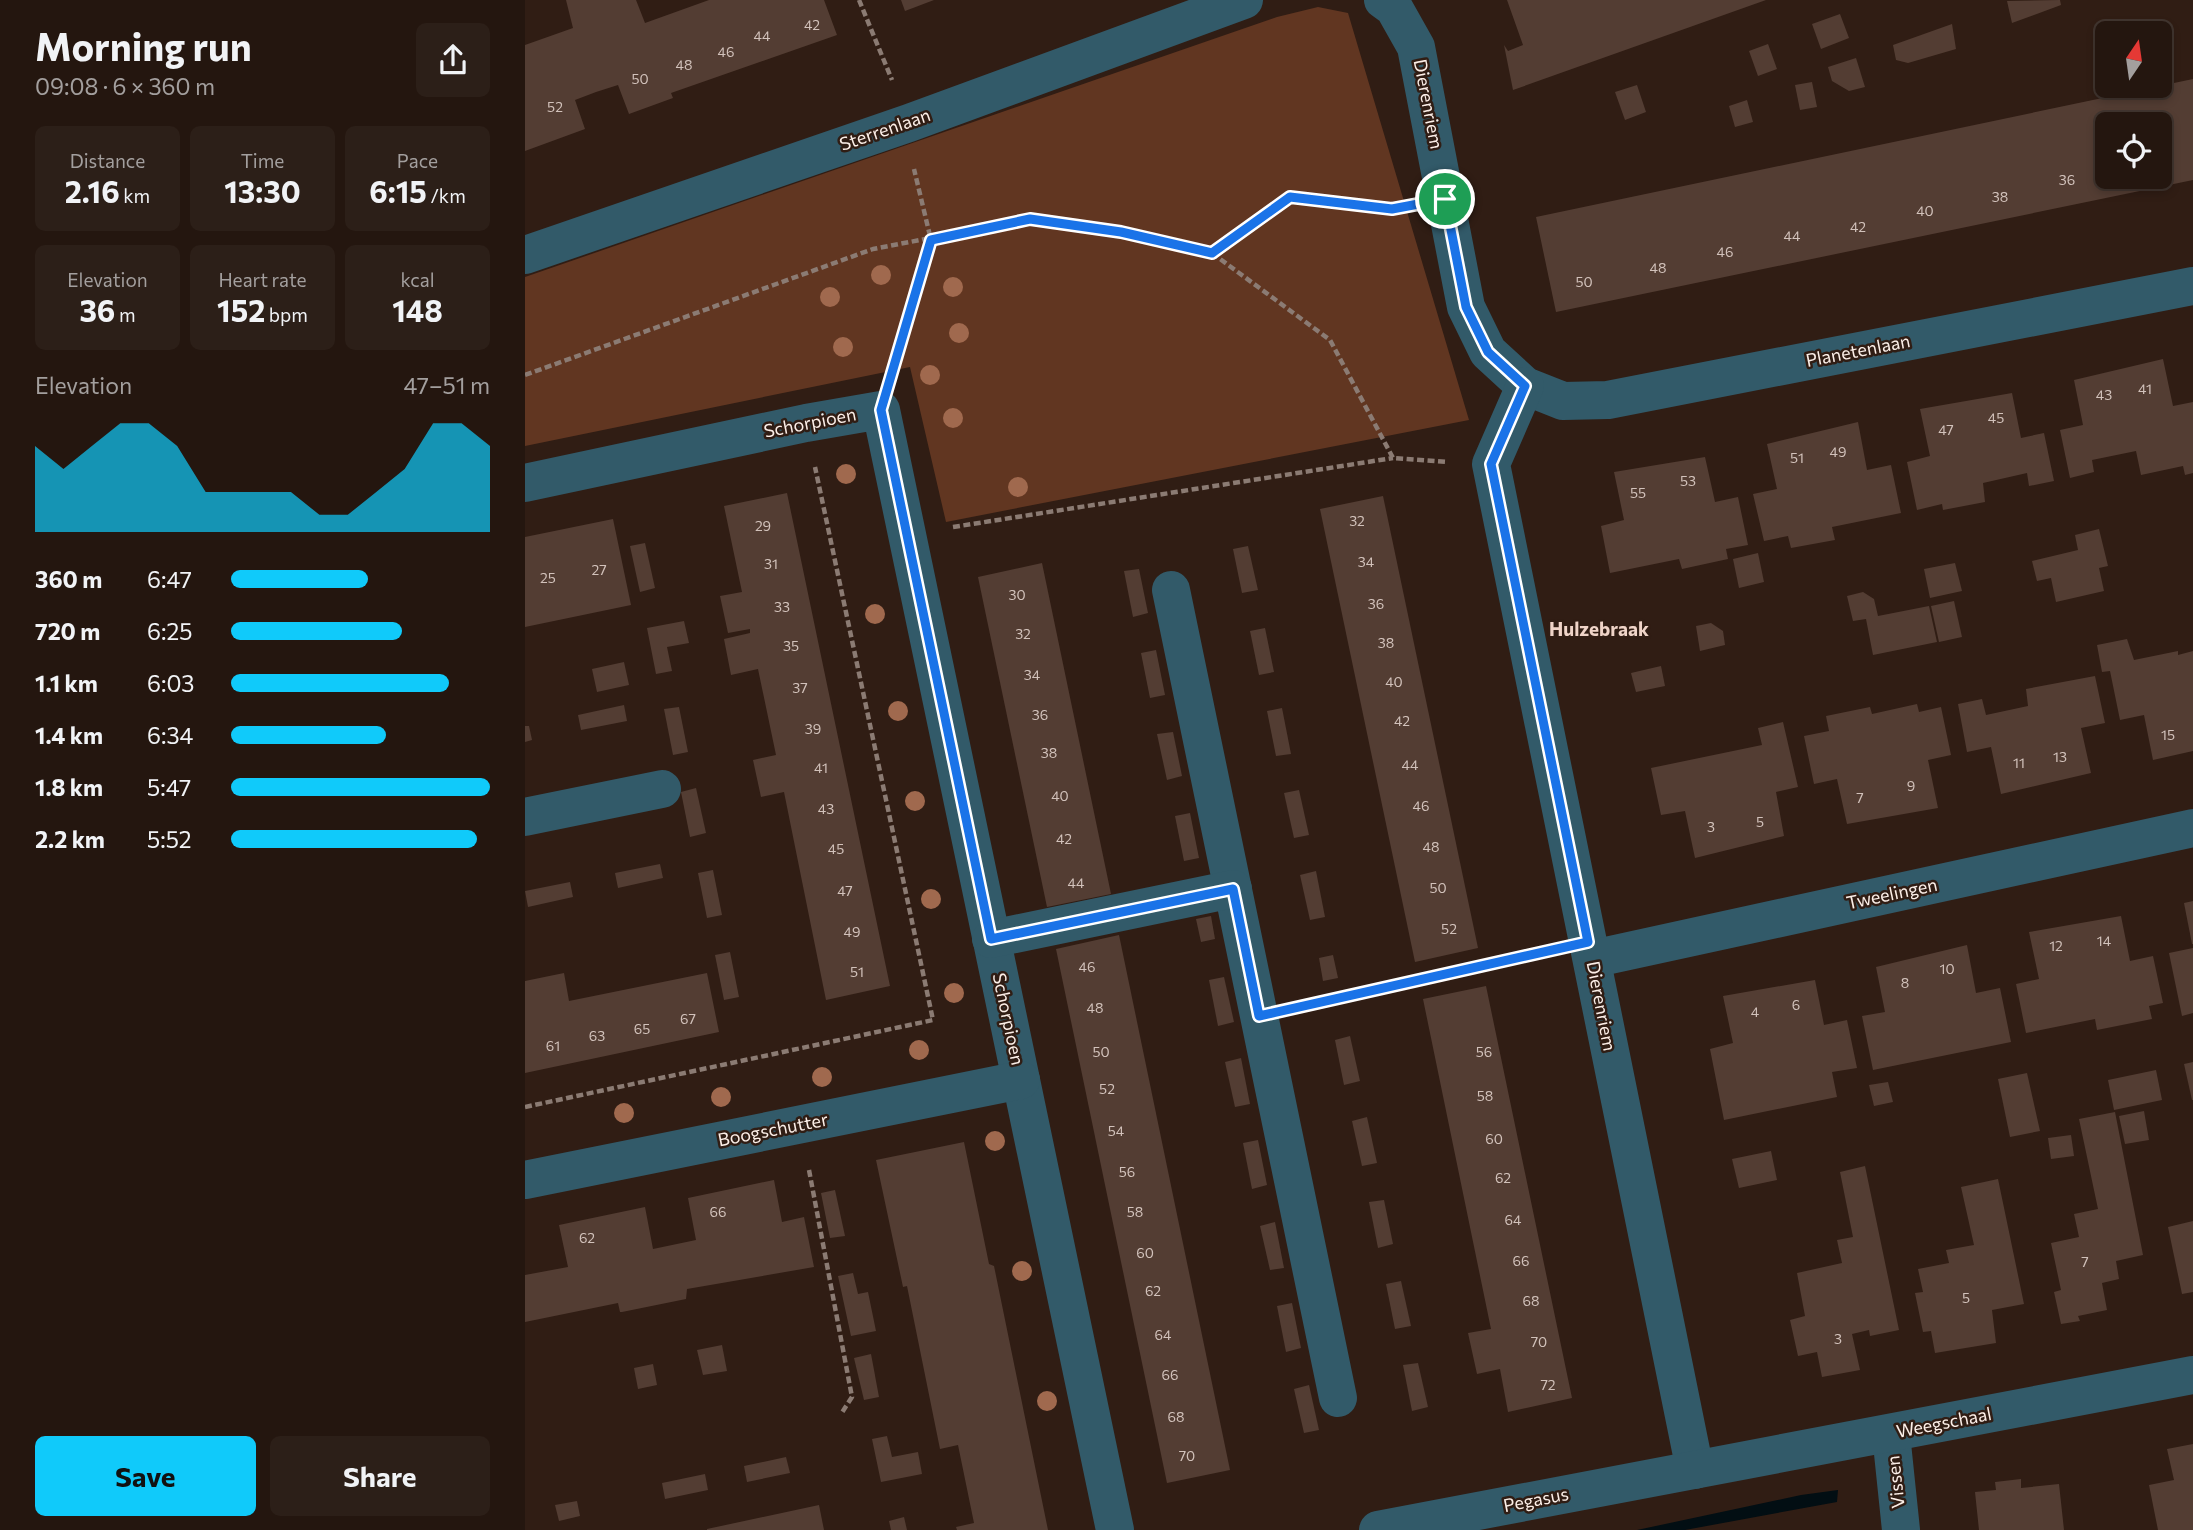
<!DOCTYPE html>
<html lang="en">
<head>
<meta charset="utf-8">
<style>
	body { margin:0; font-family:Commissioner,sans-serif; background:#2c1f18; color:#f1f3f6; height:100vh; display:flex; flex-direction:column; font-size:26px; white-space:nowrap }
	* { box-sizing:border-box; margin:0 }
	p { font-size:23px; color:#a39f9e }
	.icon { flex:none; width:38px; height:38px; fill:none; stroke:currentColor; stroke-width:2; stroke-linecap:round; stroke-linejoin:round }
	.map { position:relative; flex:1; overflow:hidden }
	.panel { display:flex; flex-direction:column; background:#24160f; width:525px }
	.panel>* { flex:none }
	.needle { width:46px; rotate:13deg }
	.buttons { position:absolute; left:1570px; top:21px; display:grid; gap:14px }
	.buttons a { display:grid; place-items:center; width:77px; height:77px; border-radius:10px; background:#24160f; box-shadow:0 4px 10px #0003,0 0 0 2px #41352f; font-size:35px }
	.pin { position:absolute; display:grid; place-items:center; width:60px; height:60px; color:#fff; margin:-30px; border:4px solid #fff; border-radius:50%; box-shadow:0 2px 7px #0007 }
	.round { display:grid; place-items:center; flex:none; width:74px; height:74px; border-radius:10px; background:#2c1f18 }
	.head { display:flex; align-items:center; justify-content:space-between; height:119px; padding:0 35px }
	h1 { font-size:38px; font-weight:700; line-height:52px }
	.figures { display:grid; grid-template-columns:repeat(3,1fr); gap:10px; height:119px; padding:7px 35px }
	.figures div { display:grid; align-content:center; border-radius:10px; background:#2c1f18; text-align:center }
	.figures b { font-size:30px; font-weight:700 }
	.figures small { font-size:19px; font-weight:400 }
	.figures p { font-size:19px }
	.chart { height:196px; padding:14px 35px }
	.chart p { display:flex; justify-content:space-between }
	.chart svg { width:100%; height:126px; margin-top:7px; fill:#10cafa; opacity:.7 }
	.primary-button { display:flex; gap:14px; margin-top:auto; padding:14px 35px }
	.primary-button a { flex:1; height:80px; border-radius:10px; background:#10cafa; color:#111; font-size:28px; font-weight:700; line-height:80px; text-align:center }
	.primary-button a+a { background:#2c1f18; color:#f1f3f6 }
	ul { padding:0 35px; list-style:none; font-size:23px }
	li { display:grid; grid-template-columns:112px 84px 1fr; align-items:center; height:52px }
	li i { height:18px; border-radius:9px; background:#10cafa }
	main { display:flex; flex:1; min-height:0 }
	.map>svg:first-child { display:block }
	.green { fill:#613621 }
	.water { fill:#020e13 }
	.building { fill:#533d33; fill-rule:evenodd }
	.lines { fill:none; stroke-linecap:round; stroke-linejoin:round }
	.path { stroke:#8b7b73; stroke-width:4.5; stroke-dasharray:7 3.5; stroke-linecap:butt }
	.minor { stroke:#325a69; stroke-width:38 }
	.tree { fill:#a0694e }
	.route-casing { stroke:#fff; stroke-width:14 }
	.route { stroke:#1a73e8; stroke-width:9 }
	.labels { text-anchor:middle; stroke-width:5; stroke-linejoin:round; paint-order:stroke }
	.number-label { font-size:14px; fill:#d2c2bb }
	.street-label { font-size:18px; fill:#fcefe8; stroke:#301d14 }
	.neighbourhood-label { font-size:19px; font-weight:bold; fill:#efd4c8; stroke:#301d14 }
</style>
</head>
<body>
<main>
<section class="panel">
<div class="head"><div><h1>Morning run</h1><p>09:08 · 6 × 360 m</p></div><a class="round"><svg class="icon" aria-label="share" viewBox="0 0 24 24"><path d="M12 15V3M7 8l5-5 5 5M5 13v7h14v-7"/></svg></a></div>
<div class="figures">
<div><p>Distance</p><b>2.16<small> km</small></b></div>
<div><p>Time</p><b>13:30</b></div>
<div><p>Pace</p><b>6:15<small> /km</small></b></div>
</div>
<div class="figures">
<div><p>Elevation</p><b>36<small> m</small></b></div>
<div><p>Heart rate</p><b>152<small> bpm</small></b></div>
<div><p>kcal</p><b>148</b></div>
</div>
<div class="chart"><p><span>Elevation</span>47–51 m</p>
<svg viewBox="0 0 160 44" preserveAspectRatio="none"><path d="M0 44V14L10 22L20 14L30 6L40 6L50 14L60 30L70 30L80 30L90 30L100 38L110 38L120 30L130 22L140 6L150 6L160 14V44z"/></svg>
</div>
<ul>
<li><b>360 m</b>6:47<i style="width:53%"></i></li>
<li><b>720 m</b>6:25<i style="width:66%"></i></li>
<li><b>1.1 km</b>6:03<i style="width:84%"></i></li>
<li><b>1.4 km</b>6:34<i style="width:60%"></i></li>
<li><b>1.8 km</b>5:47<i style="width:100%"></i></li>
<li><b>2.2 km</b>5:52<i style="width:95%"></i></li>
</ul>
<div class="primary-button"><a>Save</a><a>Share</a></div>
</section>
<div class="map">
<svg width="1668" height="1530" viewBox="0 0 1668 1530">
	<rect width="100%" height="100%" fill="#301d14"/>
	<path class="green" d="M793,7L823,13L944,420L421,522L385,367L0,446V277L752,17Z"/>
	<path class="water" d="M1313,1490L1312,1502L1160,1530H1112L1276,1495Z"/>
	<g class="building">
		<path d="M41,0H111L120,23L184,0H299L312,35L146,93L148,98L104,114L93,85L71,92L50,100L60,129L0,151V45L48,28Z"/>
		<path d="M376,0H409L380,11Z"/>
		<path d="M982,0H1241L988,90L979,45L983,51L998,45Z"/>
		<path d="M1535,0L1536,5L1487,23L1482,1Z"/>
		<path d="M1315,14L1324,38L1296,49L1287,24Z"/>
		<path d="M1427,24L1431,49L1383,63L1371,60L1368,45Z"/>
		<path d="M1243,44L1252,69L1233,76L1224,51Z"/>
		<path d="M1331,58L1340,87L1324,91L1307,81L1303,67Z"/>
		<path d="M1668,79V180L1031,312L1011,217ZM1582,124H1634V177H1582Z"/>
		<path d="M1287,82L1292,107L1275,110L1270,85Z"/>
		<path d="M1112,85L1121,112L1100,120L1090,92Z"/>
		<path d="M1222,100L1228,122L1210,127L1204,106Z"/>
		<path d="M1638,359L1648,406L1668,402V473L1660,475L1658,466L1616,475L1611,451L1567,460L1569,472L1545,478L1535,430L1558,425L1549,380Z"/>
		<path d="M1487,393L1496,438L1519,433L1529,481L1504,486L1502,473L1458,483L1460,502L1418,510L1417,504L1392,510L1382,462L1405,456L1395,409Z"/>
		<path d="M1333,422L1342,470L1366,465L1376,513L1307,527L1310,540L1266,548L1263,536L1239,541L1228,494L1252,489L1242,444Z"/>
		<path d="M1180,457L1190,502L1213,497L1223,545L1201,549L1203,559L1157,569L1154,559L1085,573L1076,526L1099,520L1089,472Z"/>
		<path d="M262,493L365,986L301,1000L259,792L236,797L228,760L251,755L233,669L206,675L199,639L225,633V629L203,633L195,596L217,592L199,506Z"/>
		<path d="M858,496L953,948L890,962L795,509Z"/>
		<path d="M88,519L106,605L0,627V537Z"/>
		<path d="M1574,529L1583,566L1574,568L1579,591L1531,602L1526,578L1512,581L1507,561L1553,550L1550,535Z"/>
		<path d="M120,543L130,588L115,592L105,546Z"/>
		<path d="M723,546L733,590L717,593L708,549Z"/>
		<path d="M1233,553L1239,582L1214,588L1208,559Z"/>
		<path d="M517,563L586,894L522,907L453,577Z"/>
		<path d="M1430,563L1437,591L1405,598L1399,569Z"/>
		<path d="M614,569L623,613L608,617L599,571Z"/>
		<path d="M1338,592L1349,599L1353,616L1404,606L1412,642L1348,655L1341,619L1328,621L1322,596Z"/>
		<path d="M1429,601L1437,637L1414,642L1406,606Z"/>
		<path d="M159,621L164,643L142,647L147,671L131,674L122,628Z"/>
		<path d="M1186,623L1198,631L1200,645L1175,651L1171,626Z"/>
		<path d="M740,628L749,672L734,675L725,631Z"/>
		<path d="M1602,639L1609,660L1653,651V655L1668,651V751L1628,760L1619,715L1595,720L1585,671L1577,672L1572,645Z"/>
		<path d="M631,650L640,695L625,698L616,653Z"/>
		<path d="M99,662L104,685L72,692L67,669Z"/>
		<path d="M1136,666L1140,686L1111,692L1106,673Z"/>
		<path d="M1570,676L1580,723L1556,728L1566,773L1476,794L1466,747L1442,752L1433,704L1457,699L1461,715L1503,706L1501,689Z"/>
		<path d="M1392,704L1394,712L1416,707L1426,755L1403,760L1413,808L1322,824L1312,779L1289,784L1279,736L1304,731L1301,716L1345,707L1347,714Z"/>
		<path d="M99,705L102,721L56,730L53,715Z"/>
		<path d="M154,707L163,752L148,755L139,709Z"/>
		<path d="M757,708L766,754L751,756L742,711Z"/>
		<path d="M1258,722L1273,787L1251,792L1259,836L1170,858L1160,811L1136,815L1126,768L1237,745L1233,728Z"/>
		<path d="M0,726H4L7,740L0,742Z"/>
		<path d="M648,732L657,776L642,780L632,734Z"/>
		<path d="M171,788L181,833L165,837L156,792Z"/>
		<path d="M774,790L784,835L769,838L759,793Z"/>
		<path d="M665,813L674,858L659,861L650,816Z"/>
		<path d="M135,864L138,878L93,888L90,873Z"/>
		<path d="M188,870L197,915L182,918L173,873Z"/>
		<path d="M791,871L800,917L785,920L775,875Z"/>
		<path d="M45,882L48,897L3,907L0,891Z"/>
		<path d="M1668,901V944H1667L1659,903Z"/>
		<path d="M686,916L690,939L676,942L671,919Z"/>
		<path d="M1596,916L1605,961L1628,956L1638,1003L1624,1006L1627,1019L1572,1030L1570,1019L1501,1033L1491,984L1514,979L1504,932Z"/>
		<path d="M594,935L705,1470L642,1483L531,949Z"/>
		<path d="M1442,945L1451,993L1475,988L1486,1042L1348,1070L1337,1016L1360,1012L1351,967Z"/>
		<path d="M1668,948V1013L1657,1016L1644,953Z"/>
		<path d="M205,952L214,997L199,1000L190,955Z"/>
		<path d="M808,955L813,978L798,981L794,958Z"/>
		<path d="M39,973L44,1001L182,973L194,1032L0,1073V981Z"/>
		<path d="M699,977L709,1022L693,1026L684,980Z"/>
		<path d="M1290,980L1299,1025L1322,1020L1332,1068L1307,1072L1312,1097L1199,1120L1185,1049L1208,1043L1198,996Z"/>
		<path d="M961,986L1047,1398L983,1412L975,1369L952,1374L943,1333L966,1329L898,999Z"/>
		<path d="M825,1036L835,1081L819,1085L810,1040Z"/>
		<path d="M716,1058L725,1104L710,1107L700,1062Z"/>
		<path d="M1668,1062V1100H1667L1659,1064Z"/>
		<path d="M1631,1070L1637,1100L1589,1110L1583,1080Z"/>
		<path d="M1502,1073L1515,1131L1485,1137L1473,1079Z"/>
		<path d="M1363,1082L1368,1102L1349,1106L1344,1085Z"/>
		<path d="M1619,1111L1624,1140L1600,1144L1594,1116Z"/>
		<path d="M1590,1112L1618,1255L1591,1261L1594,1279L1577,1283L1582,1310L1553,1316L1555,1321L1536,1324L1529,1292L1536,1290L1526,1243L1554,1237L1549,1214L1573,1209L1554,1119Z"/>
		<path d="M842,1117L852,1163L837,1166L827,1121Z"/>
		<path d="M1546,1135L1549,1156L1526,1159L1523,1138Z"/>
		<path d="M733,1140L742,1185L727,1189L718,1143Z"/>
		<path d="M439,1142L464,1264L469,1266L523,1530H432L431,1527L449,1523L433,1445L415,1449L382,1286L378,1287L351,1160Z"/>
		<path d="M1246,1151L1252,1180L1214,1188L1207,1159Z"/>
		<path d="M1340,1166L1374,1330L1345,1336L1344,1330L1327,1334L1335,1370L1297,1377L1292,1352L1273,1356L1265,1320L1280,1316L1272,1273L1317,1263L1312,1240L1328,1237L1315,1172Z"/>
		<path d="M1473,1179L1499,1304L1467,1310L1471,1343L1410,1353L1406,1331L1398,1332L1390,1293L1398,1292L1393,1269L1424,1263L1421,1250L1449,1245L1436,1187Z"/>
		<path d="M249,1180L257,1222L279,1217L289,1267L162,1289L161,1299L97,1312H95L93,1303L0,1322V1275L43,1267L34,1225L120,1207L128,1249L171,1240L163,1198Z"/>
		<path d="M310,1190L320,1236L305,1238L296,1193Z"/>
		<path d="M859,1200L868,1244L853,1248L844,1202Z"/>
		<path d="M1668,1221V1292L1657,1294L1643,1227Z"/>
		<path d="M750,1222L759,1268L745,1270L735,1226Z"/>
		<path d="M328,1273L333,1294L343,1292L351,1331L326,1336L313,1276Z"/>
		<path d="M876,1281L886,1326L870,1329L861,1284Z"/>
		<path d="M767,1303L776,1348L761,1352L752,1306Z"/>
		<path d="M197,1345L202,1371L178,1375L172,1350Z"/>
		<path d="M346,1354L354,1397L339,1400L329,1358Z"/>
		<path d="M893,1363L903,1407L887,1411L878,1365Z"/>
		<path d="M128,1364L132,1385L113,1389L109,1368Z"/>
		<path d="M784,1385L794,1430L779,1433L769,1389Z"/>
		<path d="M362,1436L367,1457L393,1452L397,1474L356,1482L347,1439Z"/>
		<path d="M1668,1444V1530H1633L1624,1485L1649,1480L1642,1449Z"/>
		<path d="M261,1457L265,1473L222,1482L219,1466Z"/>
		<path d="M180,1474L183,1490L140,1499L137,1483Z"/>
		<path d="M1496,1479V1488L1534,1484L1539,1530H1454L1450,1492L1471,1490L1470,1482Z"/>
		<path d="M52,1501L55,1516L34,1521L30,1505Z"/>
		<path d="M294,1505L299,1530H182V1529Z"/>
		<path d="M379,1517L382,1530H366L364,1521Z"/>
	</g>
	<g class="lines">
		<g class="path">
			<path d="M334,0L367,80"/>
			<path d="M687,253L805,340L868,458L922,462"/>
			<path d="M368,367L406,240L389,169"/>
			<path d="M0,375L348,249L505,219L596,232L687,253L765,197L867,209L876,207"/>
			<path d="M428,527L868,458"/>
			<path d="M779,1006L1017,953"/>
			<path d="M0,1107L408,1020L290,467"/>
			<path d="M284,1170L327,1397L316,1414"/>
		</g>
		<g class="minor">
			<path d="M858,0L869,8L891,47L941,307L963,352L1000,386L1038,401L1083,400L1668,286"/>
			<path d="M0,255L384,123L719,0"/>
			<path d="M1000,386L966,464L1170,1470"/>
			<path d="M0,483L281,423L356,410L590,1530"/>
			<path d="M646,590L813,1398"/>
			<path d="M0,817L137,789"/>
			<path d="M466,939L708,889"/>
			<path d="M1067,959L1668,828"/>
			<path d="M0,1180L496,1080"/>
			<path d="M1366,1434L1376,1530"/>
			<path d="M853,1530L1668,1375"/>
		</g>
	</g>
	<g class="tree">
		<circle cx="356" cy="275" r="10"/>
		<circle cx="428" cy="287" r="10"/>
		<circle cx="305" cy="297" r="10"/>
		<circle cx="434" cy="333" r="10"/>
		<circle cx="318" cy="347" r="10"/>
		<circle cx="405" cy="375" r="10"/>
		<circle cx="428" cy="418" r="10"/>
		<circle cx="321" cy="474" r="10"/>
		<circle cx="493" cy="487" r="10"/>
		<circle cx="350" cy="614" r="10"/>
		<circle cx="373" cy="711" r="10"/>
		<circle cx="390" cy="801" r="10"/>
		<circle cx="406" cy="899" r="10"/>
		<circle cx="429" cy="993" r="10"/>
		<circle cx="394" cy="1050" r="10"/>
		<circle cx="297" cy="1077" r="10"/>
		<circle cx="196" cy="1097" r="10"/>
		<circle cx="99" cy="1113" r="10"/>
		<circle cx="470" cy="1141" r="10"/>
		<circle cx="497" cy="1271" r="10"/>
		<circle cx="522" cy="1401" r="10"/>
	</g>
	<g class="lines">
		<defs>
			<path id="route" d="M765,197L867,209L920,199L941,307L963,352L1000,386L966,464L1063,942L734,1016L708,889L466,939L356,410L406,240L505,219L596,232L687,253Z"/>
		</defs>
		<use href="#route" class="route-casing"/>
		<use href="#route" class="route"/>
	</g>
	<g class="labels">
		<g class="number-label">
			<text x="287" y="30">42</text>
			<text x="237" y="41">44</text>
			<text x="201" y="57">46</text>
			<text x="159" y="70">48</text>
			<text x="115" y="84">50</text>
			<text x="30" y="112">52</text>
			<text x="1542" y="185">36</text>
			<text x="1475" y="202">38</text>
			<text x="1400" y="216">40</text>
			<text x="1333" y="232">42</text>
			<text x="1267" y="241">44</text>
			<text x="1200" y="257">46</text>
			<text x="1133" y="273">48</text>
			<text x="1059" y="287">50</text>
			<text x="1620" y="394">41</text>
			<text x="1579" y="400">43</text>
			<text x="1471" y="423">45</text>
			<text x="1421" y="435">47</text>
			<text x="1313" y="457">49</text>
			<text x="1272" y="463">51</text>
			<text x="1163" y="486">53</text>
			<text x="1113" y="498">55</text>
			<text x="832" y="526">32</text>
			<text x="238" y="531">29</text>
			<text x="841" y="567">34</text>
			<text x="246" y="569">31</text>
			<text x="74" y="575">27</text>
			<text x="23" y="583">25</text>
			<text x="492" y="600">30</text>
			<text x="851" y="609">36</text>
			<text x="257" y="612">33</text>
			<text x="498" y="639">32</text>
			<text x="861" y="648">38</text>
			<text x="266" y="651">35</text>
			<text x="507" y="680">34</text>
			<text x="869" y="687">40</text>
			<text x="275" y="693">37</text>
			<text x="515" y="720">36</text>
			<text x="877" y="726">42</text>
			<text x="288" y="734">39</text>
			<text x="1643" y="740">15</text>
			<text x="524" y="758">38</text>
			<text x="1535" y="762">13</text>
			<text x="1494" y="768">11</text>
			<text x="885" y="770">44</text>
			<text x="296" y="773">41</text>
			<text x="1386" y="791">9</text>
			<text x="535" y="801">40</text>
			<text x="1335" y="803">7</text>
			<text x="896" y="811">46</text>
			<text x="301" y="814">43</text>
			<text x="1235" y="827">5</text>
			<text x="1186" y="832">3</text>
			<text x="539" y="844">42</text>
			<text x="906" y="852">48</text>
			<text x="311" y="854">45</text>
			<text x="551" y="888">44</text>
			<text x="913" y="893">50</text>
			<text x="320" y="896">47</text>
			<text x="924" y="934">52</text>
			<text x="327" y="937">49</text>
			<text x="1579" y="946">14</text>
			<text x="1531" y="951">12</text>
			<text x="562" y="972">46</text>
			<text x="1422" y="974">10</text>
			<text x="332" y="977">51</text>
			<text x="1380" y="988">8</text>
			<text x="1271" y="1010">6</text>
			<text x="570" y="1013">48</text>
			<text x="1230" y="1017">4</text>
			<text x="163" y="1024">67</text>
			<text x="117" y="1034">65</text>
			<text x="72" y="1041">63</text>
			<text x="28" y="1051">61</text>
			<text x="576" y="1057">50</text>
			<text x="959" y="1057">56</text>
			<text x="582" y="1094">52</text>
			<text x="960" y="1101">58</text>
			<text x="591" y="1136">54</text>
			<text x="969" y="1144">60</text>
			<text x="602" y="1177">56</text>
			<text x="978" y="1183">62</text>
			<text x="193" y="1217">66</text>
			<text x="610" y="1217">58</text>
			<text x="988" y="1225">64</text>
			<text x="62" y="1243">62</text>
			<text x="620" y="1258">60</text>
			<text x="996" y="1266">66</text>
			<text x="1560" y="1267">7</text>
			<text x="628" y="1296">62</text>
			<text x="1441" y="1303">5</text>
			<text x="1006" y="1306">68</text>
			<text x="638" y="1340">64</text>
			<text x="1313" y="1344">3</text>
			<text x="1014" y="1347">70</text>
			<text x="645" y="1380">66</text>
			<text x="1023" y="1390">72</text>
			<text x="651" y="1422">68</text>
			<text x="662" y="1461">70</text>
		</g>
		<g class="street-label">
			<text transform="translate(903 104) rotate(79)" y="6">Dierenriem</text>
			<text transform="translate(360 130) rotate(-19)" y="6">Sterrenlaan</text>
			<text transform="translate(1333 351) rotate(-11)" y="6">Planetenlaan</text>
			<text transform="translate(285 423) rotate(-11)" y="6">Schorpioen</text>
			<text transform="translate(1367 894) rotate(-12)" y="6">Tweelingen</text>
			<text transform="translate(1076 1006) rotate(79)" y="6">Dierenriem</text>
			<text transform="translate(483 1019) rotate(78)" y="6">Schorpioen</text>
			<text transform="translate(248 1130) rotate(-11)" y="6">Boogschutter</text>
			<text transform="translate(1419 1423) rotate(-11)" y="6">Weegschaal</text>
			<text transform="translate(1371 1482) rotate(-96)" y="6">Vissen</text>
			<text transform="translate(1011 1500) rotate(-11)" y="6">Pegasus</text>
		</g>
		<g class="neighbourhood-label">
			<text x="1074" y="636">Hulzebraak</text>
		</g>
	</g>
</svg>
<div class="buttons">
<a><svg class="needle" viewBox="-14 -14 28 28"><path d="M0-13l5 13h-10z" fill="#e53935"/><path d="M0 13l5-13h-10z" fill="#a39f9e"/></svg></a>
<a><svg class="icon" aria-label="locate" viewBox="0 0 24 24"><circle cx="12" cy="12" r="6"/><path d="M12 2v4M12 18v4M2 12h4M18 12h4"/></svg></a>
</div>
<div class="pin" style="left:920px;top:199px;background:#1e9e55"><svg class="icon" aria-label="arrive" viewBox="0 0 24 24"><path d="M6 21V4h12l-3 4 3 4H6"/></svg></div>
</div>
</main>
</body>
</html>
